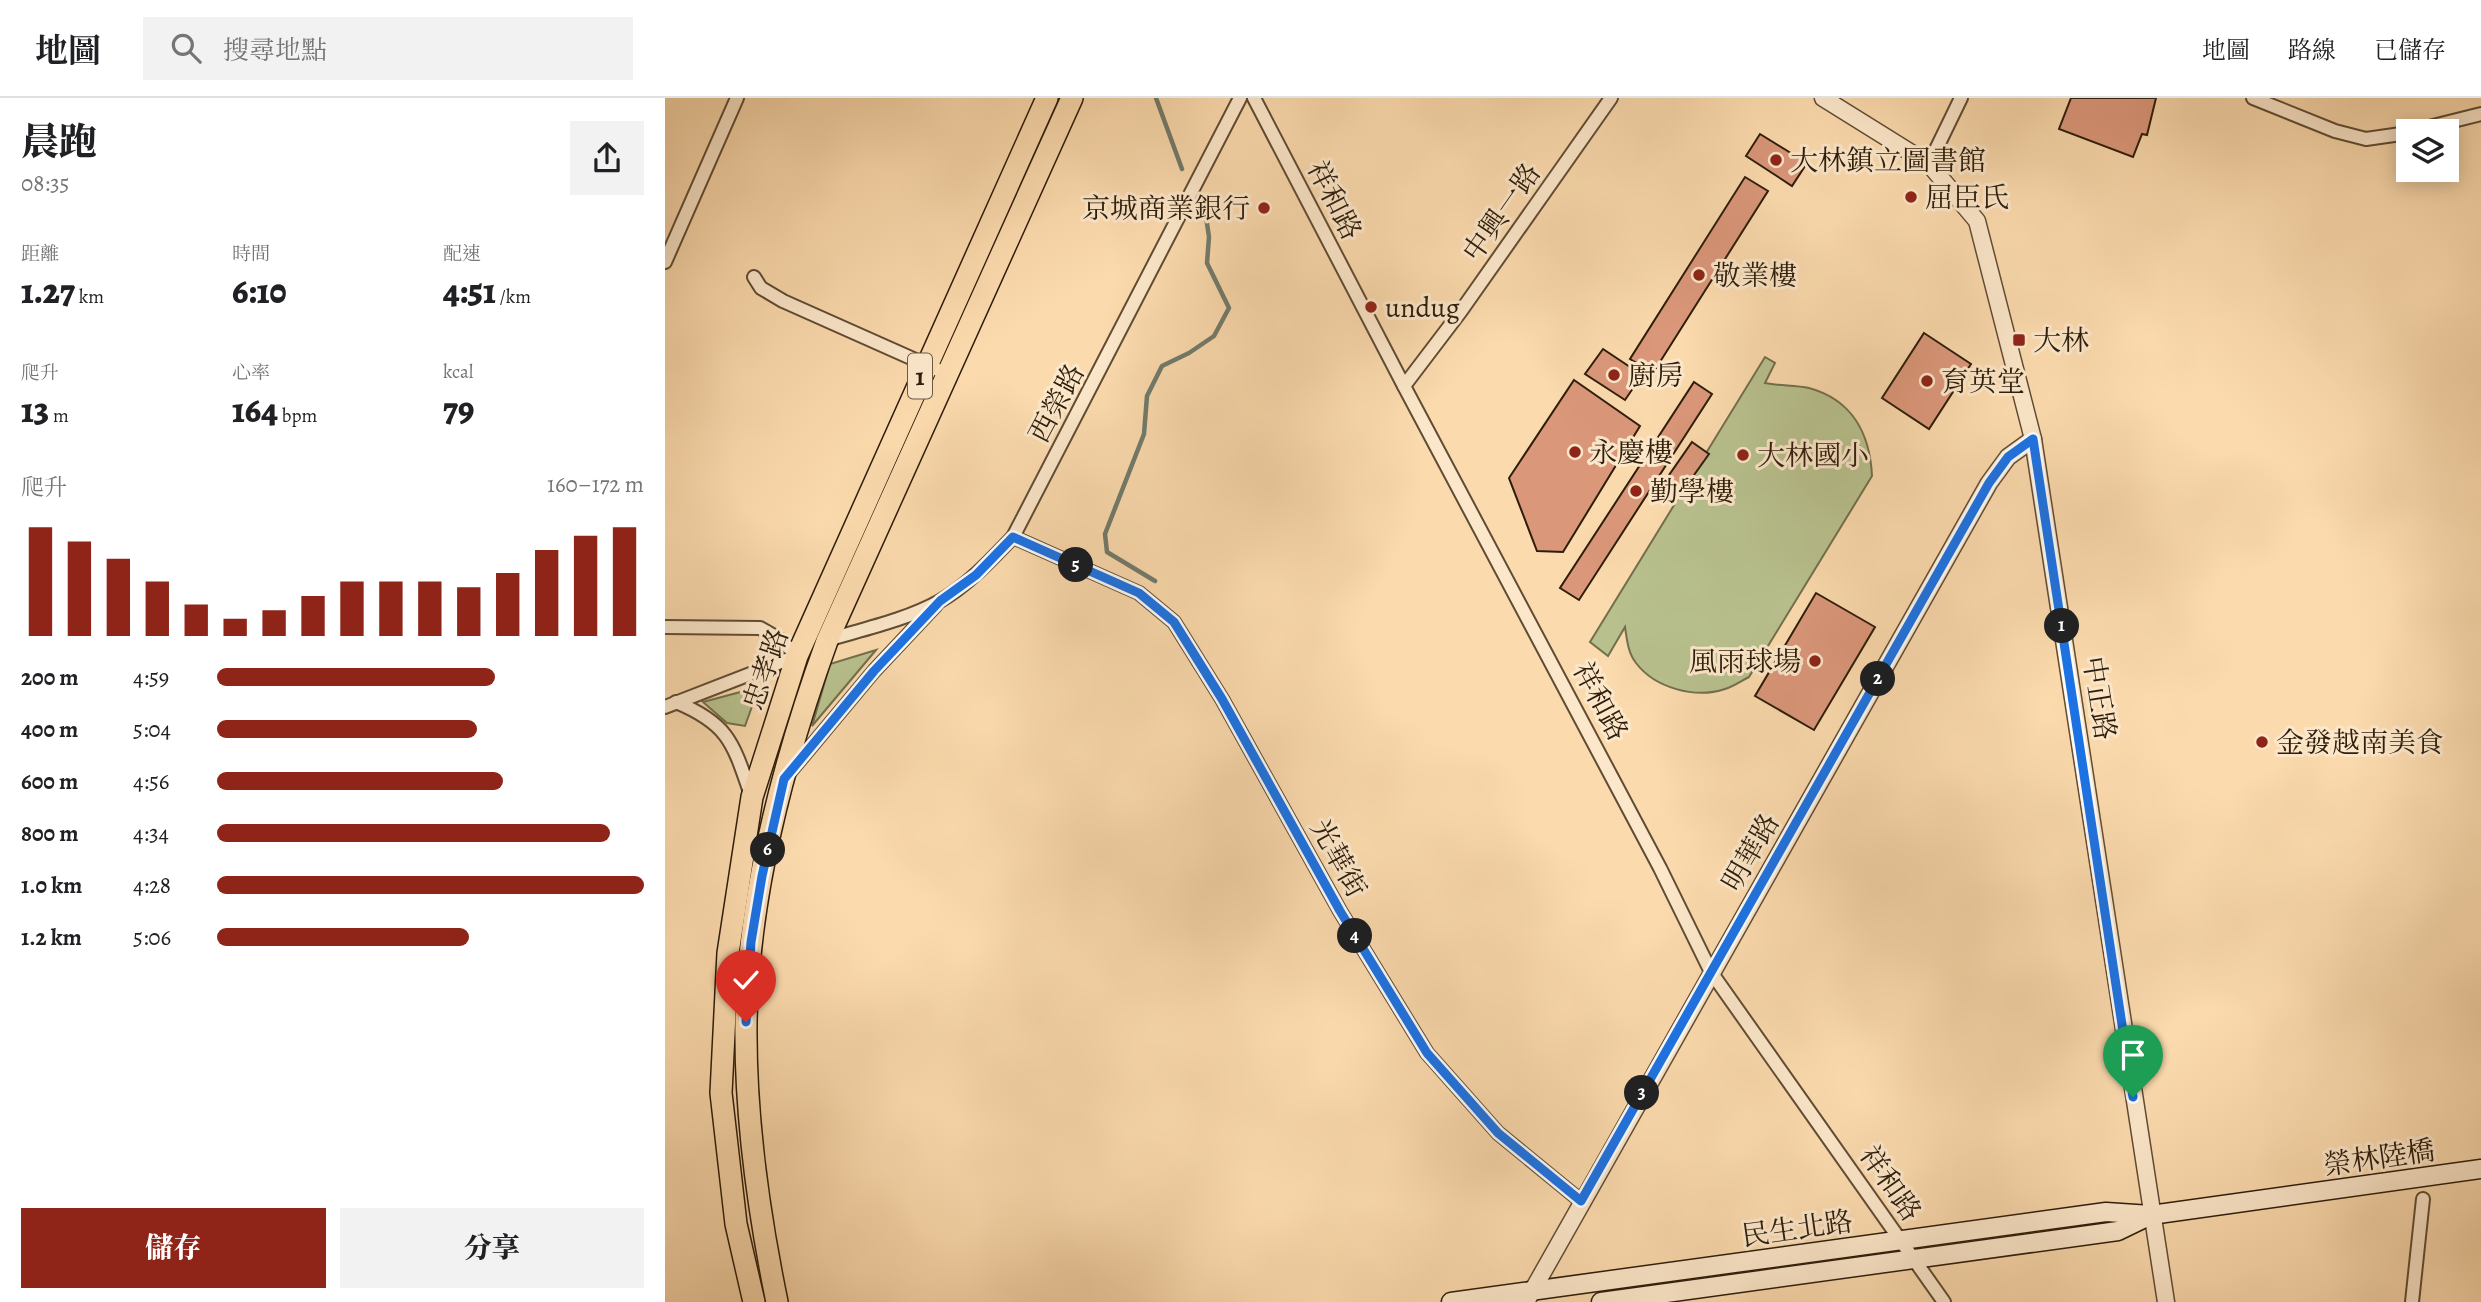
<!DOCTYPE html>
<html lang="zh-TW">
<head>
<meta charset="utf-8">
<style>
	body { margin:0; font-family:Alegreya,"Noto Serif TC",serif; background:#f2f2f2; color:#202124; height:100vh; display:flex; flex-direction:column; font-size:26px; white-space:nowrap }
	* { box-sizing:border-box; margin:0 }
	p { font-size:23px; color:#757577 }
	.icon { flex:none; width:38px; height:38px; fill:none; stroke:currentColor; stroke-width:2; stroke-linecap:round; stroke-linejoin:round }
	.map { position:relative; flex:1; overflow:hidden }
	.side { display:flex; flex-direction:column; background:#fff; width:665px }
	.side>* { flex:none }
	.tools { position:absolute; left:1731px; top:21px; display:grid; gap:14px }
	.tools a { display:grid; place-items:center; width:63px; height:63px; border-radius:0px; background:#fff; box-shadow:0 4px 18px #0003; font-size:35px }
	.pin { position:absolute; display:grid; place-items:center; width:60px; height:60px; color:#fff; margin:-72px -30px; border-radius:50% 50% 50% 0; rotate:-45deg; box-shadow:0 0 7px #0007 }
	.pin .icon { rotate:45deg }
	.km { position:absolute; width:35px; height:35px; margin:-18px; border-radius:50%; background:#222; color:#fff; font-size:19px; line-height:35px; text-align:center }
	.round { display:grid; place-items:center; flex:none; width:74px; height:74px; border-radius:0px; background:#f2f2f2 }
	.headline { display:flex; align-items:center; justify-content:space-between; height:119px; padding:0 21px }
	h1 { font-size:38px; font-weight:800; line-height:52px }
	.metrics { display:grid; grid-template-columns:repeat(3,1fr); gap:10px; height:119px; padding:7px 21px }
	.metrics div { display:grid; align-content:center }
	.metrics b { font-size:35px; font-weight:800 }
	.metrics small { font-size:19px; font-weight:400 }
	.metrics p { font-size:19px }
	.chart { height:196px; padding:14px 21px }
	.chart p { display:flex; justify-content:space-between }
	.chart svg { width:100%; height:126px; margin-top:7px; stroke:#8f2418; stroke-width:6 }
	.primary-button { display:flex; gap:14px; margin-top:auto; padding:14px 21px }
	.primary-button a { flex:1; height:80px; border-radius:0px; background:#8f2418; color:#fff; font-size:28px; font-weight:800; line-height:80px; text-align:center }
	.primary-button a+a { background:#f2f2f2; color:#202124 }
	ul { padding:0 21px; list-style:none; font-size:23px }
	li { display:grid; grid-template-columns:112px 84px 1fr; align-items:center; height:52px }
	li i { height:18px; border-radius:9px; background:#8f2418 }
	header { display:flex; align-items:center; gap:42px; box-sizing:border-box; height:98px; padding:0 35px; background:#fff; border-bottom:2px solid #e0e0e0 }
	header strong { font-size:33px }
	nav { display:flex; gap:38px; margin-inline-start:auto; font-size:24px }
	.search { width:490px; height:63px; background:#f2f2f2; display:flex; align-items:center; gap:18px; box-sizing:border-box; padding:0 24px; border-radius:0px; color:#757577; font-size:26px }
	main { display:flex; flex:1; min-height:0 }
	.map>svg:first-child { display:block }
	.green { fill:#b8c18e; stroke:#726f4c; stroke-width:2 }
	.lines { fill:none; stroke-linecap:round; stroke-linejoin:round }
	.stream { stroke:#717b6c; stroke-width:4.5 }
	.building { fill:#db977a; stroke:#2d1d0b; stroke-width:2 }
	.minor-casing { stroke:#604c34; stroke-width:16 }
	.tertiary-casing { stroke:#604c34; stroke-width:19 }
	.secondary-casing { stroke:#2d1d0b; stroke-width:21 }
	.primary-casing { stroke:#2d1d0b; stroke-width:24 }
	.minor { stroke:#fce7ca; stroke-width:12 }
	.tertiary { stroke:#fce7ca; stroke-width:16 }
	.secondary { stroke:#fce7ca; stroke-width:18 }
	.primary { stroke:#fbdaad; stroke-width:21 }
	.route-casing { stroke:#fff; stroke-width:14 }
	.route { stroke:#1a73e8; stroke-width:9 }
	.poi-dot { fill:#8f2418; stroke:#fce7ca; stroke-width:2.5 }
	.labels { text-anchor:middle; stroke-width:6; stroke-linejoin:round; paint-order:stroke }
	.shield { fill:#fce7ca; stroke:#6b5a44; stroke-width:2 }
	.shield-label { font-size:26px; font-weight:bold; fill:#2d1d0b }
	.poi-label { font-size:28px; fill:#2d1d0b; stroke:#fce7ca; text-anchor:start }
	.street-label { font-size:28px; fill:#2d1d0b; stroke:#fce7ca }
</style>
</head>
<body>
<header>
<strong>地圖</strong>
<div class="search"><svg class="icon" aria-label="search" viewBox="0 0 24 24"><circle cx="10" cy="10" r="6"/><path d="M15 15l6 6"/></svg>搜尋地點</div>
<nav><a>地圖</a><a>路線</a><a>已儲存</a></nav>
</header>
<main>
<section class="side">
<div class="headline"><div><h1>晨跑</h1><p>08:35</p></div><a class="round"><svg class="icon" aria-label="share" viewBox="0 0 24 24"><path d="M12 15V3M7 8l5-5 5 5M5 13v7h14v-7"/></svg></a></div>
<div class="metrics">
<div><p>距離</p><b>1.27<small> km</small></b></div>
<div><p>時間</p><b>6:10</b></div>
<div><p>配速</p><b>4:51<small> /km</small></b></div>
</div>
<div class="metrics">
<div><p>爬升</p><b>13<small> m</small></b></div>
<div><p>心率</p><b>164<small> bpm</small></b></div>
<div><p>kcal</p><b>79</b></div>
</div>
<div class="chart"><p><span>爬升</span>160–172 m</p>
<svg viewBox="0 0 160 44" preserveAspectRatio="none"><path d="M5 44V6M15 44V11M25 44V17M35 44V25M45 44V33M55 44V38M65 44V35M75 44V30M85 44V25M95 44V25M105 44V25M115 44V27M125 44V22M135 44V14M145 44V9M155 44V6"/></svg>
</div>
<ul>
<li><b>200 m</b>4:59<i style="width:65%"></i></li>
<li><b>400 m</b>5:04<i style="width:61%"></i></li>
<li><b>600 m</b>4:56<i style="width:67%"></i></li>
<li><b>800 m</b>4:34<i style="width:92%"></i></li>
<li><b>1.0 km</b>4:28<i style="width:100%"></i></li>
<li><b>1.2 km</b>5:06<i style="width:59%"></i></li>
</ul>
<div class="primary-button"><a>儲存</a><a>分享</a></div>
</section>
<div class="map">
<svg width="1816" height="1204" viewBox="0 0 1816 1204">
	<rect width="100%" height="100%" fill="#fbdaad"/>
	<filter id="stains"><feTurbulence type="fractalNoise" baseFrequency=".00286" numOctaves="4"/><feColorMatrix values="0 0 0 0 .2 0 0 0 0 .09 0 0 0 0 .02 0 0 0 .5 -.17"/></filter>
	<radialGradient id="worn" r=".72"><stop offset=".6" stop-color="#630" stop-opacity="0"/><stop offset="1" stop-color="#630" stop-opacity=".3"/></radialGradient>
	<g class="green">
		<path d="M1100,259L1110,265L1100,285C1114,288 1130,287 1144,290C1188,302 1205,337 1207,378L1084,579C1076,583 1068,589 1060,591C1030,601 990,590 971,565C963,555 962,542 960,529L943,558L925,544Z"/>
		<path d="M211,552L147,628L165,566Z"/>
		<path d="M94,589L80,628L62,625L38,604Z"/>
	</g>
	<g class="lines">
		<g class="stream">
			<path d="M491,0L517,71"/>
			<path d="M490,483L442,454L440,436L479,336L482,298L497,268L524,255L549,238L564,210L542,165L544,139L539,105"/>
		</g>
	</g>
	<g class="building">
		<path d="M1406,0H1491L1482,37L1477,36L1468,59L1394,31Z"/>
		<path d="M1095,36L1142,65L1127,88L1081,58Z"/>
		<path d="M1080,79L1103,93L988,275L965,261Z"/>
		<path d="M1259,235L1306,266L1264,331L1217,300Z"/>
		<path d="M938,251L977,277L960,302L920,276Z"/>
		<path d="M909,282L975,328L898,454L872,453L844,380Z"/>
		<path d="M1029,284L1047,296L914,502L895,490Z"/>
		<path d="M1027,344L1044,356L1019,391L1002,380Z"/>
		<path d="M1151,495L1210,529L1149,632L1090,598Z"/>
	</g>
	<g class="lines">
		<defs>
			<g id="minor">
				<path d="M589,0L739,288L995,770L1046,874L1279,1204"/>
				<path d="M1588,0L1670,33L1701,41L1743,35"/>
				<path d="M1748,33L1816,16"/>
				<path d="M1264,66L1296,0"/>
				<path d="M0,164L72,0"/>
				<path d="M89,179L96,190L118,203L282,276"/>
				<path d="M739,288L796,213L946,0"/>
				<path d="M348,439L474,495L509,524L557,601L675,813L762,955L833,1035L916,1103"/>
				<path d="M0,529L95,530L116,542L132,558"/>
				<path d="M162,542C199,531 241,522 275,503C303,487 326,462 348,439L575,0"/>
				<path d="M11,604C64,626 68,645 86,697"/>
				<path d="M0,609L134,557"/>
				<path d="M124,675L209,573L271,507"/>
				<path d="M1747,1204L1758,1101"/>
			</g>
			<g id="tertiary">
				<path d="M1158,0L1264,66L1312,123L1368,341L1501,1204"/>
				<path d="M861,1204L1324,385L1343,359L1368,341"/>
			</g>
			<g id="secondary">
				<path d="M786,1204L1441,1114L1486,1117L1816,1071"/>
				<path d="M936,1204L1453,1133L1486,1117"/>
			</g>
			<g id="primary">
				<path d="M89,1204L71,1126L56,995L63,855L87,699L132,558L382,0"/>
				<path d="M112,1204C93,1112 80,1019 81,925C83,796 118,664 162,543L407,0"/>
			</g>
		</defs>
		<use href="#minor" class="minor-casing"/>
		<use href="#tertiary" class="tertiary-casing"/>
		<use href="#secondary" class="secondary-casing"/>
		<use href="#primary" class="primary-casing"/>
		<use href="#minor" class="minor"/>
		<use href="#tertiary" class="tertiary"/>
		<use href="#secondary" class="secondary"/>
		<use href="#primary" class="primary"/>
	</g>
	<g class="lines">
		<defs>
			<path id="route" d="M81,924L86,844L97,778L119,681L209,573L275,503L311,477L348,439L474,495L509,524L557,601L675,813L762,955L833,1035L916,1103L1324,385L1343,359L1368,341L1468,999"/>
		</defs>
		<use href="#route" class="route-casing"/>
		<use href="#route" class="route"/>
	</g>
	<g class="poi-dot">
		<circle cx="1111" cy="62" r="7"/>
		<circle cx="1246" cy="99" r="7"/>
		<circle cx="599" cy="110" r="7"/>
		<circle cx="1034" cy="177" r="7"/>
		<circle cx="706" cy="209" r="7"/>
		<rect x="1347" y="235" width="14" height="14" rx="3.5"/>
		<circle cx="949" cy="277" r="7"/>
		<circle cx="1262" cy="283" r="7"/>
		<circle cx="910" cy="354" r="7"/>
		<circle cx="1078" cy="357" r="7"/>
		<circle cx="971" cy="393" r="7"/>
		<circle cx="1150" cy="563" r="7"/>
		<circle cx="1597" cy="644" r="7"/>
	</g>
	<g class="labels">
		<rect class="shield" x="243" y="255.5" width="24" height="45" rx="5"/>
		<g class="shield-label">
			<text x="255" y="287">1</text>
		</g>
		<g class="poi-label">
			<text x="1125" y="72">大林鎮立圖書館</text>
			<text x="1260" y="109">屈臣氏</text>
			<text x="585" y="120" text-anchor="end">京城商業銀行</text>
			<text x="1048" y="187">敬業樓</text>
			<text x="720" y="219">undug</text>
			<text x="1368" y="252">大林</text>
			<text x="963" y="287">廚房</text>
			<text x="1276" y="293">育英堂</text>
			<text x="924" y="364">永慶樓</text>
			<text x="1092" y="367">大林國小</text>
			<text x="985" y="403">勤學樓</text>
			<text x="1136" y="573" text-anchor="end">風雨球場</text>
			<text x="1611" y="654">金發越南美食</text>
		</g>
		<g class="street-label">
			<text transform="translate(670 102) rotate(63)" y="10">祥和路</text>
			<text transform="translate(836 114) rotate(-55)" y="10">中興一路</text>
			<text transform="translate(391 305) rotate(-62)" y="10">西榮路</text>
			<text transform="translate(100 571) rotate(-71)" y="10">忠孝路</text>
			<text transform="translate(1435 600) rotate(81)" y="10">中正路</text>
			<text transform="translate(936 603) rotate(62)" y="10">祥和路</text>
			<text transform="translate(1085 754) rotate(-60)" y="10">明華路</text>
			<text transform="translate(674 760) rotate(61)" y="10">光華街</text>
			<text transform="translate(1714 1059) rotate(-8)" y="10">榮林陸橋</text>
			<text transform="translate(1226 1085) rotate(55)" y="10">祥和路</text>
			<text transform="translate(1132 1130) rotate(-8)" y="10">民生北路</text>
		</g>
	</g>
	<rect width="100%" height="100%" filter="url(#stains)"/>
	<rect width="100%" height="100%" fill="url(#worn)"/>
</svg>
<div class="tools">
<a><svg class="icon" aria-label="layers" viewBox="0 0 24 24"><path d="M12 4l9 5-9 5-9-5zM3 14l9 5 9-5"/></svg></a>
</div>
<div class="pin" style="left:1468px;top:999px;background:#1e9e55"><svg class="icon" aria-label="arrive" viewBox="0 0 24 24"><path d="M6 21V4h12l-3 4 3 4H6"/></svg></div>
<div class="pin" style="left:81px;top:924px;background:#d93025"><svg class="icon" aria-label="check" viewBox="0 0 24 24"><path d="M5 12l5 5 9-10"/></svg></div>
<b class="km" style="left:1397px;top:528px">1</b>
<b class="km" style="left:1213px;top:581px">2</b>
<b class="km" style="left:977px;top:995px">3</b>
<b class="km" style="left:690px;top:838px">4</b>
<b class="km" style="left:411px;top:467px">5</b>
<b class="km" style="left:103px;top:752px">6</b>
</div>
</main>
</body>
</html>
